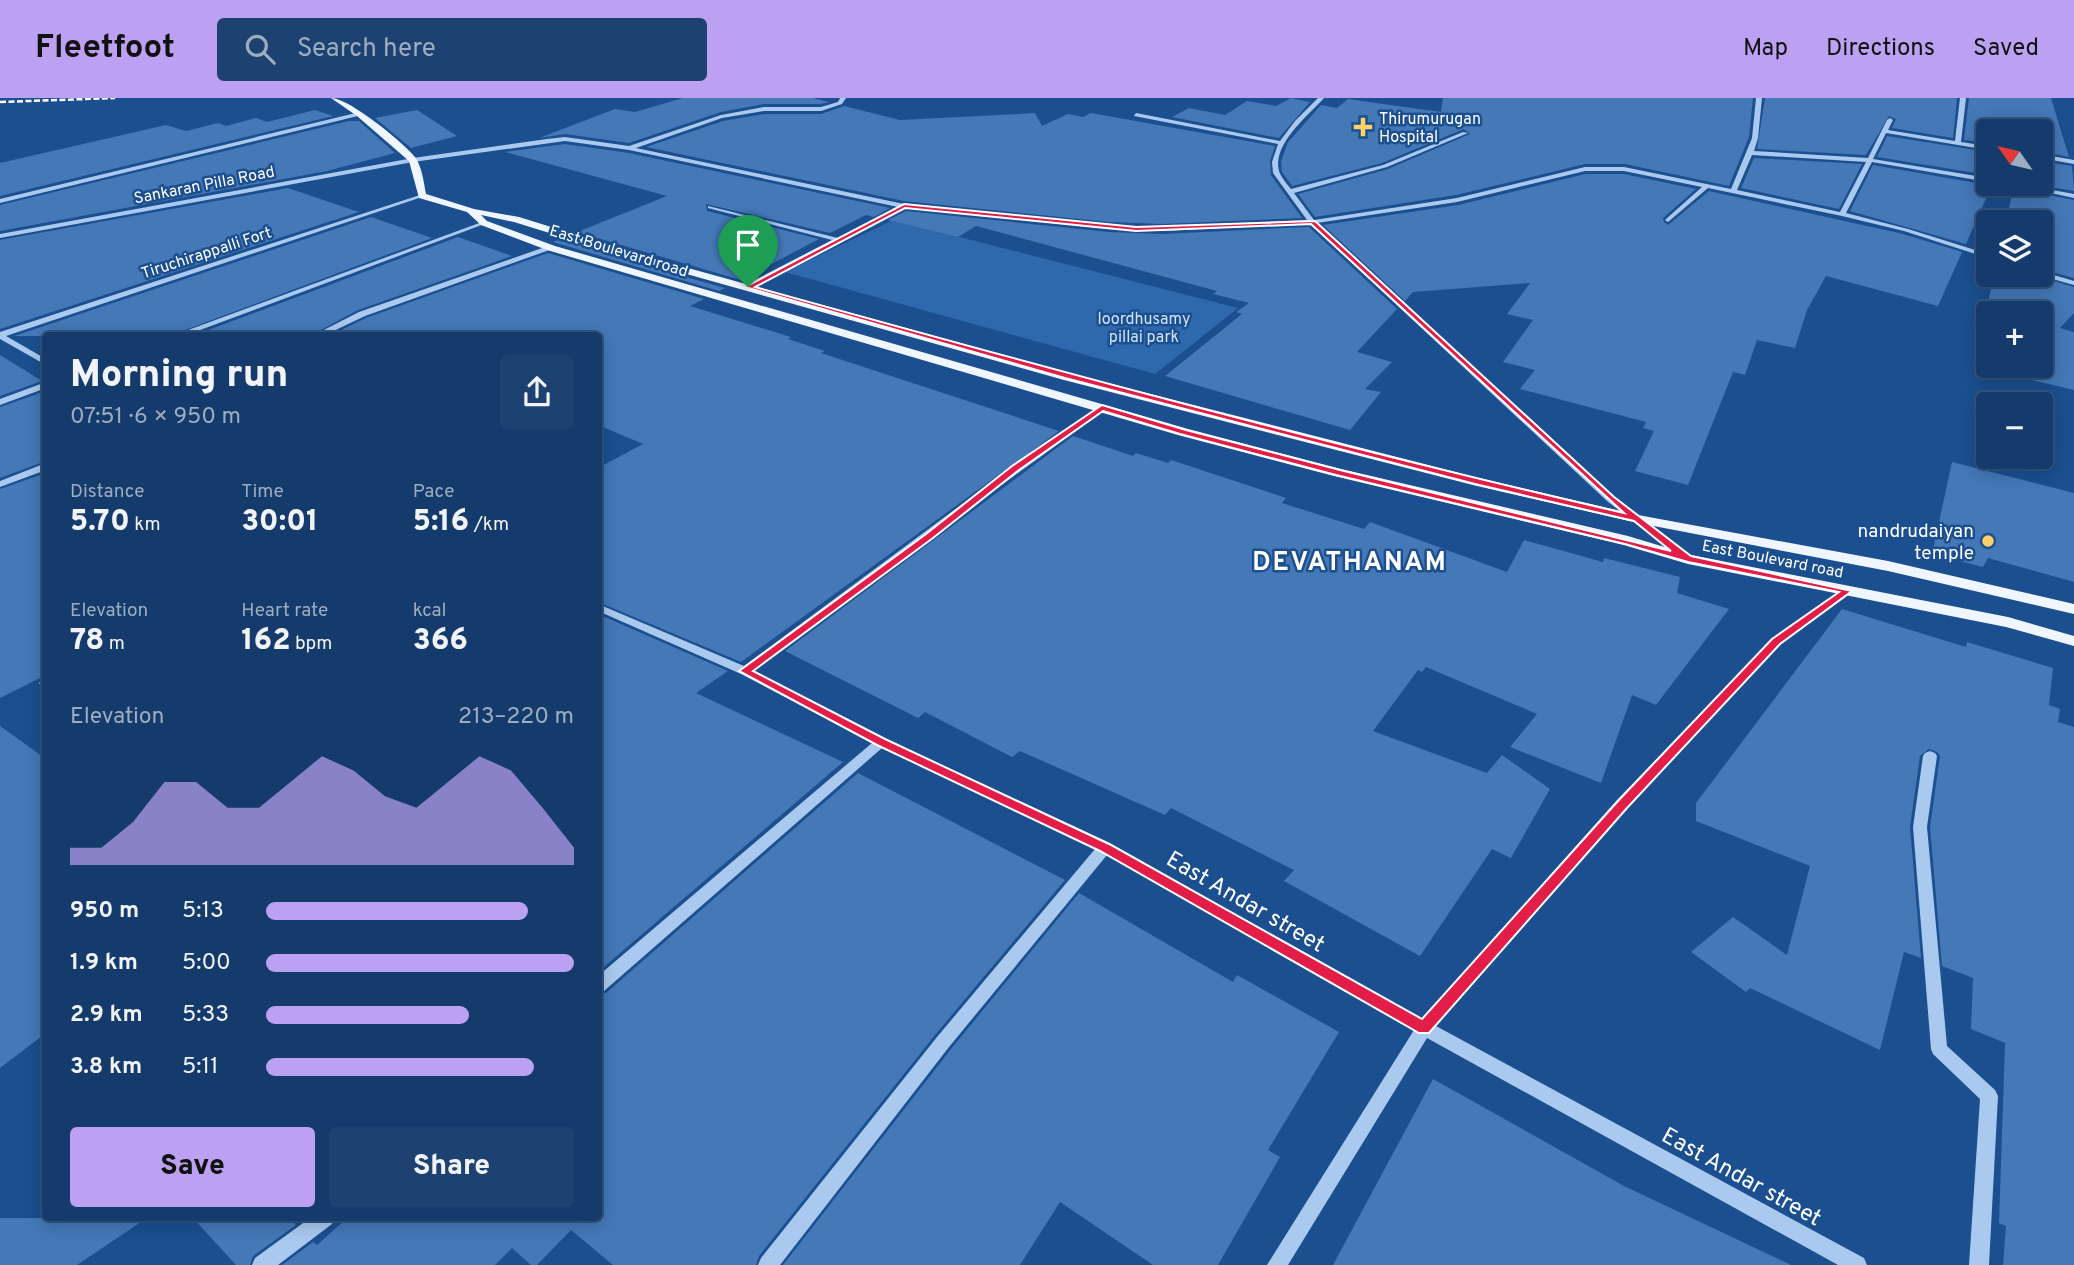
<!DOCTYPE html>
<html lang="en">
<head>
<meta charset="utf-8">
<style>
	body { margin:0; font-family:Overpass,sans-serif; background:#1d4271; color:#f1f3f6; height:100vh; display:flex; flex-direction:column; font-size:26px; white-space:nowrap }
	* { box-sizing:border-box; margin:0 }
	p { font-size:23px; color:#9dadc1 }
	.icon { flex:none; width:38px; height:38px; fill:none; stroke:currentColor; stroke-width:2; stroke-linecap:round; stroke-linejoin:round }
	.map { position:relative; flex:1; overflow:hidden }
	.drawer { position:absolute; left:42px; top:234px; width:560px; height:889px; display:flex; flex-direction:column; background:#143b6b; border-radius:7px; box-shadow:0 4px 18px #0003,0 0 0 2px #33557e }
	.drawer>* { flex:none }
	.needle { width:46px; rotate:304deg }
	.tools { position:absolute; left:1976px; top:21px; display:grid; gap:14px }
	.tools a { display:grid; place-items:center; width:77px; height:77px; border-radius:7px; background:#143b6b; box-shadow:0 4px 18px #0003,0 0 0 2px #33557e; font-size:35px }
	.pin { position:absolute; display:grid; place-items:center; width:60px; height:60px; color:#fff; margin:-72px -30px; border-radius:50% 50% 50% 0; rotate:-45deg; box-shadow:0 0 7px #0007 }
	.pin .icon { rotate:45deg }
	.round { display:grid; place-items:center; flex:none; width:74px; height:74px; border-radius:7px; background:#1d4271 }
	.head { display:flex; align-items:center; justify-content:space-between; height:119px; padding:0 28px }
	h1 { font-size:38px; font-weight:800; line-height:52px }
	.metrics { display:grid; grid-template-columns:repeat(3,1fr); gap:10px; height:119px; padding:7px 28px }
	.metrics div { display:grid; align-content:center }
	.metrics b { font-size:30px; font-weight:800 }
	.metrics small { font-size:19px; font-weight:400 }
	.metrics p { font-size:19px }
	.chart { height:196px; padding:14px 28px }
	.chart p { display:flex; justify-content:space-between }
	.chart svg { width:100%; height:126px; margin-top:7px; fill:#bca0f2; opacity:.7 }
	.action { display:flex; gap:14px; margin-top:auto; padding:14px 28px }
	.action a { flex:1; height:80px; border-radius:7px; background:#bca0f2; color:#111; font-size:28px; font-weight:800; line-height:80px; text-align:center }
	.action a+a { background:#1d4271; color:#f1f3f6 }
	ul { padding:0 28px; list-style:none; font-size:23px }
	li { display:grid; grid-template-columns:112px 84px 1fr; align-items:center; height:52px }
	li i { height:18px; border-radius:9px; background:#bca0f2 }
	header { display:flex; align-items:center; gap:42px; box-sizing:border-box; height:98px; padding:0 35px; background:#bca0f2; color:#111 }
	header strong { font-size:33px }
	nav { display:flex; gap:38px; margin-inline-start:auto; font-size:24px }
	.search { width:490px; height:63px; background:#1d4271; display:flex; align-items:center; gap:18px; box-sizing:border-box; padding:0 24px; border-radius:7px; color:#9dadc1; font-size:26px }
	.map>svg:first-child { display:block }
	.green { fill:#2e69ad }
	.building { fill:#4478b7; fill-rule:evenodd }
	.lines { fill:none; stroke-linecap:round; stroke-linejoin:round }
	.minor { fill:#a9c9ee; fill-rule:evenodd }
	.major { fill:#f0f6ff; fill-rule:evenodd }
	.rail { stroke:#fff; stroke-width:2.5; stroke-dasharray:6 2.5; stroke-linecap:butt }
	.route { fill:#e11d48; stroke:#fff; stroke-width:2; fill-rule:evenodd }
	.poi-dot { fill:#ffd166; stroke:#1b4f8f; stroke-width:2.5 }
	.labels { text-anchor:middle; stroke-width:5; stroke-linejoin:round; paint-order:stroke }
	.far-poi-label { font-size:16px; fill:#fff; stroke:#1b4f8f; text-anchor:start }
	.far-street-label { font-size:16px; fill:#fff; stroke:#1b4f8f }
	.far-park-label { font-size:16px; fill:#cfe3fa; stroke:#1b4f8f }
	.poi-label { font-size:19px; fill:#fff; stroke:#1b4f8f; text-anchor:end }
	.near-street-label { font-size:23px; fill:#fff; stroke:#1b4f8f }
	.district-label { font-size:26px; font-weight:bold; letter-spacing:2px; fill:#fff; stroke:#1b4f8f }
</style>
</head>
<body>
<header>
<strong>Fleetfoot</strong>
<div class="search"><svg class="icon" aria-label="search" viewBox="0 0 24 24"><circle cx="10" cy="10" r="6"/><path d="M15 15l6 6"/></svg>Search here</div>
<nav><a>Map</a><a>Directions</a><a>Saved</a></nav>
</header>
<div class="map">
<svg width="2074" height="1167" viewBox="0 0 2074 1167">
	<rect width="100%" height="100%" fill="#1b4f8f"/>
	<path class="green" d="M893,122L1238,210L1155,276L785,174Z"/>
	<g class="building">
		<path d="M683,0H813L829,4L821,6H764L721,14L629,45L565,36L539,40L615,11L635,14Z"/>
		<path d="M1291,0L1310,4L1279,40L1172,19L1189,10L1225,17L1247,3L1276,8Z"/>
		<path d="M1443,0H1753L1749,39L1729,88L1625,66H1585L1456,97L1315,119L1298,96L1388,71L1470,36L1464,31L1382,65L1292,88L1282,74L1281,63L1288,44L1321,7L1337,10L1348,1L1441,14Z"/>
		<path d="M1765,0H1957L1953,40L1892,30L1896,21L1889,18L1866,57L1757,51Z"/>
		<path d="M1969,0H2051L2069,59L2040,53V33H1988V45L1964,42Z"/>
		<path d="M844,8L900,22L1035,15L1042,28L1068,16L1083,19L1091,15L1275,48L1270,63L1271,77L1302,120L1162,126L1109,124L904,103L646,49L723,23L764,16H821Z"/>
		<path d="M315,12L333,18L0,98V65L166,27L186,33L218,25L226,28L256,20L267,24Z"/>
		<path d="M417,12L457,38L411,50L375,20Z"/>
		<path d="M349,23H359L395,55L327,73L0,133V107Z"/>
		<path d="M1887,38L1988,54V77L1877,59Z"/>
		<path d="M565,46L629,55L890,110L874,119L866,117L830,135L706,106L707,113L819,141L741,182L577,134L667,98L505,54Z"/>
		<path d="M1754,60L1862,66L1839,111L1741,90Z"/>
		<path d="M2040,63L2072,68L2074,93L2033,86H2040Z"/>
		<path d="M1873,67L1988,87L2005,86L2007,89L2074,102V180L2040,171V124H2006L2012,96L1991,89L1966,146L1850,113Z"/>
		<path d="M1585,76H1624L1696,91L1663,120L1664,124L1668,127L1709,93L1903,136L1962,154L1938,208L1826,178L1807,212L1795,250L1757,242L1745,277L1733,274L1688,387L1635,373L1654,333L1643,330L1646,324L1520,291L1535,272L1503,264L1533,222L1507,216L1530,185L1413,194L1405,203L1323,127L1458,107Z"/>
		<path d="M288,90L359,114L0,231V142Z"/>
		<path d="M906,113L1109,134L1162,136L1309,129L1397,211L1357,254L1392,264L1365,291L1381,294L1350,332L1165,278L1242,216L1236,214L1249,205L1213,196L1217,193L976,128L958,139L888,122Z"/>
		<path d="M371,119L432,140L169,238H14Z"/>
		<path d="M458,139L512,158L358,212L310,238H192Z"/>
		<path d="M561,141L632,164L725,190L719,193L553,144Z"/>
		<path d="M548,155L704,201L690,208L791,239L788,241L825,253L821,255L1059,333L741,564L598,504V370L643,346L598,327V238H329L366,220Z"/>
		<path d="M1994,177H2035L2074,189V215L2060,230L2074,234V292L1974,268L1981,236L1986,233L1982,232ZM1988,215H2040V268H1988Z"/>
		<path d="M0,257L42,283L0,298Z"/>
		<path d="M46,293V363L0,380V309Z"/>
		<path d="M1073,338L1133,358L1136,355L1168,365L1171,362L1286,400L1282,405L1364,431L1370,424L1507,474L1524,442L1603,464L1604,460L1680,479L1677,495L1729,511L1656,607L1632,597L1601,685L1510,649L1537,616L1426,569L1422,574L1418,572L1373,633L1487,675L1502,657L1550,691L1511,760L1492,751L1420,858L1284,783L1294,772L1171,710L1165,717L1020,653L1012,659L925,614L918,620L785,553Z"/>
		<path d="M1952,364L2074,395V484L1988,460L1983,469L1932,456Z"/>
		<path d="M46,375V577L0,600V391Z"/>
		<path d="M1842,511L1966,549L1967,544L2053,570L2049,607L2060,611L2058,624L2074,629V1167H2003L2006,1128L1999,1125L2005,945L1971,931L1973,880L1942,868L1930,729L1940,658L1937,654L1929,651L1920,658L1910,729L1921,860L1904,854L1880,952L1750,890L1746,894L1691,854L1733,819L1787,857L1810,768L1696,723V705Z"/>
		<path d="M598,516L728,573L696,595L843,664L598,874Z"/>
		<path d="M0,628L46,661V935L0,970Z"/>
		<path d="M858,675L1065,782L935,937L759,1158L756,1167H613L571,1132L537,1167H531L512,1150L495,1167H282L313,1144L317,1147L347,1120H598V897L606,895Z"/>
		<path d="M1079,795L1233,884L1237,877L1339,934L1268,1052L1280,1059L1218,1167H1153L1060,1104L1020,1167H783L951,951Z"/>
		<path d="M1433,981L1624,1088L1791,1167H1333Z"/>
		<path d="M0,1120H147L77,1167H0Z"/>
		<path d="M193,1120H290L296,1127L253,1158L250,1167H236Z"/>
	</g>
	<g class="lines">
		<g class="minor">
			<path d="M840,0H846L842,6L821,13H764L722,20L636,50L904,106L1109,127L1162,129L1307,122L1273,75L1272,64L1278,46L1134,18L1136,15L1280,43L1295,23L1318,0H1324C1308,18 1272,46 1279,73C1281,79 1287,86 1291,91L1383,67L1463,34L1468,35L1387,69L1294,95L1314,122L1457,100L1585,69H1624L1731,91L1752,40L1756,0H1762L1758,40L1754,53L1868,60L1887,22L1890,20L1893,22L1888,32L1955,43L1960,0H1966L1961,44L1988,48V52L1886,35L1873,61L1988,80V84L1872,64L1846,115L1908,131L1988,156V160L1904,133L1842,118L1708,90L1668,124L1665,122L1666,121L1702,89L1624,73H1585L1457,104L1317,125L1615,399L1692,459L1693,461L1688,464L1684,463L1607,403L1310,126L1162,133L1109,131L905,110L748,191L744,189L745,187L832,142L708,110V108L838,140L898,109L629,52L565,43L413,64L0,140V136L413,60L547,41L565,39L629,48L721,17L764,9H821L838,4ZM1752,57L1866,64L1840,114L1737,92Z"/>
			<path d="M360,14L362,17L0,105V101Z"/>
			<path d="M2040,56L2074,62V66L2040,60Z"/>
			<path d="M2008,86H2020L2074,96V100Z"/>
			<path d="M420,97L425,98L6,238L46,261V267L0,241V234Z"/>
			<path d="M482,124L487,125L184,238H172Z"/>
			<path d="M548,148L555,150L365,218L323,238H312L359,214Z"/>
			<path d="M2040,173L2074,183V187L2038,177H2040Z"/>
			<path d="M46,284V290L0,307V301Z"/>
			<path d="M1102,307L1107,310L1105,312L971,409L754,573L886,641L1110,745L1422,921L1617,702L1772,541L1843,491H1851L1853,493L1851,495L1780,547L1627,710L1436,928L1864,1160L1867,1167H1838L1427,940L1288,1167H1267L1414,932L1107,757L949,949L780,1167H758L761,1160L937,939L1095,751L882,650L604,893L598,895V878L872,645L741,576L598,513V506L744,568L1008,372Z"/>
			<path d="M46,365V372L0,389V383Z"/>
			<path d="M46,580V589L41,588L39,585Z"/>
			<path d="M1930,653L1935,655L1937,658L1927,729L1947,948L1995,992L1998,998L1989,1167H1969L1980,1001L1933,956L1931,951L1913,729L1923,658L1925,655Z"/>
			<path d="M310,1120H334L332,1126L278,1167H252L255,1160Z"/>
		</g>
		<path class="major" d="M331,0C349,0 403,44 415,59C422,68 424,86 426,96L474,111L519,119L641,157L1072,276L1479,380L1638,417L1888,463L2074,506V516L1888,473L1638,425L1473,387L1064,282L633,161L514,124L481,117L487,123L555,148L1188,331L1341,371L1628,438L1691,457L2008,519L2074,538V548L2006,529L1688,466L1624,447L1334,378L1178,337L547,152L481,127L467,114L419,100L409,63L357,18Z"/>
		<path class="rail" d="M0,4L115,0"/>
	</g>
	<path class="route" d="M904,106L1136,129L1315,123L1614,399L1691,458L1852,493L1780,546L1627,710L1429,935H1419L1100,753L877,647L739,573L926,436L1012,368L1102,307L1186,332L1340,372L1671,453L1634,423L1475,386L1065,280L745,189ZM905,110L1136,133L1311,126L1624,415C1332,348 1043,269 755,189ZM1103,313L1180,336L1336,377L1625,446L1688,464L1839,494L1772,541L1618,703L1422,921L1109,746L885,641L753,573L933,440L1019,372Z"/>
	<g class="poi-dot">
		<path d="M1359.5 18.5h7v7h7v7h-7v7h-7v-7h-7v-7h7z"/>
		<circle cx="1988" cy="443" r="7"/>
	</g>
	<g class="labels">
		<g class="far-poi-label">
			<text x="1379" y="26">Thirumurugan<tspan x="1379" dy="18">Hospital</tspan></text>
		</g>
		<g class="far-street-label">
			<text transform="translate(204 86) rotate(-11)" y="6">Sankaran Pilla Road</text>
			<text transform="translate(619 152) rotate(17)" y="6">East Boulevard road</text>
			<text transform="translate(206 154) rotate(-18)" y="6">Tiruchirappalli Fort</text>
			<text transform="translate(1773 460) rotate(11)" y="6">East Boulevard road</text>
		</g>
		<g class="far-park-label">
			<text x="1144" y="226">loordhusamy<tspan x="1144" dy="18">pillai park</tspan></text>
		</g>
		<g class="poi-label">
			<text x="1974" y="439">nandrudaiyan<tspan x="1974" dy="22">temple</tspan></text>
		</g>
		<g class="near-street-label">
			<text transform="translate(1246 803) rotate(30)" y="8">East Andar street</text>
			<text transform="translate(1742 1078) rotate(29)" y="8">East Andar street</text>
		</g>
		<g class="district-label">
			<text x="1350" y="472">DEVATHANAM</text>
		</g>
	</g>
</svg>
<div class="tools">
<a><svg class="needle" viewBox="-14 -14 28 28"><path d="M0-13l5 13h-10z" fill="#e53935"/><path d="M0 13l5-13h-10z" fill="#9dadc1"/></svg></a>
<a><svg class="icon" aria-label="layers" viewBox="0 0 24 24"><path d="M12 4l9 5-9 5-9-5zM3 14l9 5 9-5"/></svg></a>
<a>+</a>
<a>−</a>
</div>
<div class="pin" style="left:748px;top:189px;background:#1e9e55"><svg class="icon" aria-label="arrive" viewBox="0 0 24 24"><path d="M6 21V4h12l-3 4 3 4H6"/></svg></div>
<section class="drawer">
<div class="head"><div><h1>Morning run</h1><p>07:51 · 6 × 950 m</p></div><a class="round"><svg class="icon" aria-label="share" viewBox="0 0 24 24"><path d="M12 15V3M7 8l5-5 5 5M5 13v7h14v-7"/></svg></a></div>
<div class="metrics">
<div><p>Distance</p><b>5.70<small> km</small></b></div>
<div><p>Time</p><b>30:01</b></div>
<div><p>Pace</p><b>5:16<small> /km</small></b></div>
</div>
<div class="metrics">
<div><p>Elevation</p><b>78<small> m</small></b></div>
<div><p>Heart rate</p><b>162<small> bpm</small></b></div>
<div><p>kcal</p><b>366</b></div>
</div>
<div class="chart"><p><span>Elevation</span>213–220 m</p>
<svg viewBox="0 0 160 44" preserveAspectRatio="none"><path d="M0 44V38L10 38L20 29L30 15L40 15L50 24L60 24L70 15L80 6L90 11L100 20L110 24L120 15L130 6L140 11L150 24L160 38V44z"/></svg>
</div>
<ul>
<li><b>950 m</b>5:13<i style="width:85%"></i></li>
<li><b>1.9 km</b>5:00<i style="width:100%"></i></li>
<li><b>2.9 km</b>5:33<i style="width:66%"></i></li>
<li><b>3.8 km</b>5:11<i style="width:87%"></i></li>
</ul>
<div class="action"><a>Save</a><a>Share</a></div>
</section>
</div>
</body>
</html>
